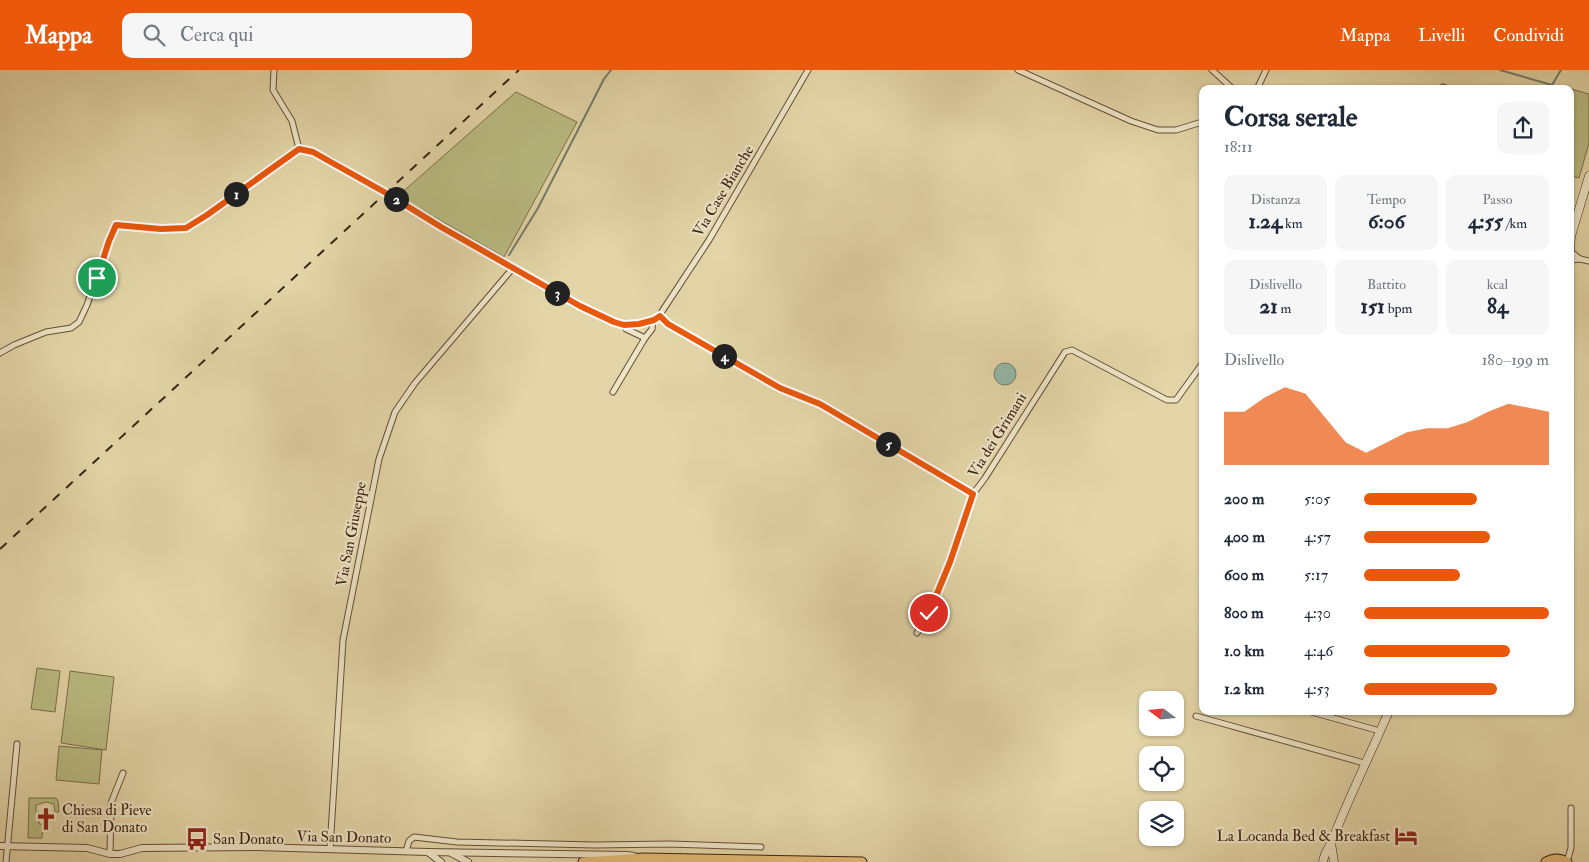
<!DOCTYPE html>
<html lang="it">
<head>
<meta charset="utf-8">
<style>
	body { margin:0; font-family:"IM FELL Double Pica",serif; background:#f6f6f7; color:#1f2937; height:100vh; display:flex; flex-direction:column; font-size:19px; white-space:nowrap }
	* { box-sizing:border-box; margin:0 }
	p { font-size:16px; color:#747a83 }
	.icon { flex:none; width:28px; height:28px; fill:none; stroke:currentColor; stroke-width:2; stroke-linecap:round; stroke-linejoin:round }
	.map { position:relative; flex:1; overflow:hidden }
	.details { position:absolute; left:1199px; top:15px; width:375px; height:630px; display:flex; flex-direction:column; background:#fff; border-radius:10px; box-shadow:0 1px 4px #0004 }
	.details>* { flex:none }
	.needle { width:32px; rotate:286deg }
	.buttons { position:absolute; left:1139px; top:621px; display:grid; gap:10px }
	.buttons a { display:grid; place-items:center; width:45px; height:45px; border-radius:10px; background:#fff; box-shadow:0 1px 4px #0004; font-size:25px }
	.pin { position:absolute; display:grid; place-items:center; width:42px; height:42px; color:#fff; margin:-21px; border:2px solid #fff; border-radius:50%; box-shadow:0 1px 5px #0007 }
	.km { position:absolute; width:25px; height:25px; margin:-12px; border-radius:50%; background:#222; color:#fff; font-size:14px; line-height:25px; text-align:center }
	.round { display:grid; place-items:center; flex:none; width:52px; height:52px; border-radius:10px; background:#f6f6f7 }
	.summary { display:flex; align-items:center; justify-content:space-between; height:85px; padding:0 25px }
	h1 { font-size:28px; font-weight:700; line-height:38px }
	.metrics { display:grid; grid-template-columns:repeat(3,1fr); gap:8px; height:85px; padding:5px 25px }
	.metrics div { display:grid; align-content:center; border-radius:10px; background:#f6f6f7; text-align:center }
	.metrics b { font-size:21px; font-weight:700 }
	.metrics small { font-size:14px; font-weight:400 }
	.metrics p { font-size:14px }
	.chart { height:140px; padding:10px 25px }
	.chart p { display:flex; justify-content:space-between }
	.chart svg { width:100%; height:90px; margin-top:5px; fill:#ea580c; opacity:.7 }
	ul { padding:0 25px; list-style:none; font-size:16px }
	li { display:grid; grid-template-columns:80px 60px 1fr; align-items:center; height:38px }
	li i { height:12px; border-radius:6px; background:#ea580c }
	header { display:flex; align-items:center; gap:30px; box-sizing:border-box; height:70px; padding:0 25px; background:#ea580c; color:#fff }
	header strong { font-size:24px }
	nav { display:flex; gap:28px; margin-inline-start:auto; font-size:18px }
	.search { width:350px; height:45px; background:#f6f6f7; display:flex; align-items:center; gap:12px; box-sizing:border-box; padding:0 18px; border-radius:10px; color:#747a83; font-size:19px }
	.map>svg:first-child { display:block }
	.green { fill:#babc83; stroke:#7b6f4a }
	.water { fill:#95b9a9; stroke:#717d6d }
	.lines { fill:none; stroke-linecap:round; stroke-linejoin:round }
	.stream { stroke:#717d6d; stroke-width:2 }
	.minor-casing { stroke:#664f37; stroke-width:7 }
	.tertiary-casing { stroke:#664f37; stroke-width:8 }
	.secondary-casing { stroke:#3c2212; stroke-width:9 }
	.primary-casing { stroke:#3c2212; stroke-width:11 }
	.minor { stroke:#ede4c6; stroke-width:5 }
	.tertiary { stroke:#ede4c6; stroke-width:6 }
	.secondary { stroke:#ede4c6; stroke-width:8 }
	.primary { stroke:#e2ba74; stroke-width:9 }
	.rail { stroke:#3c2212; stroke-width:2; stroke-dasharray:9 9; stroke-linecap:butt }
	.route-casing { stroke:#fff; stroke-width:10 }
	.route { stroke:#ea580c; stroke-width:6 }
	.labels { text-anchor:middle; stroke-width:4.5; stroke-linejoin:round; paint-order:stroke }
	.street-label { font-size:15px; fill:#3c2212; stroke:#ede4c6 }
	.poi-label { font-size:15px; fill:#3c2212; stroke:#ede4c6; text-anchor:start }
</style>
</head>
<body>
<header>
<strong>Mappa</strong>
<div class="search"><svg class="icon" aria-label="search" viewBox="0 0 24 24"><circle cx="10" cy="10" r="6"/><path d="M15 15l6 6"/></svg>Cerca qui</div>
<nav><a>Mappa</a><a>Livelli</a><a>Condividi</a></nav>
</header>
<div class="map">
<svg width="1589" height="792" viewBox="0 0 1589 792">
	<rect width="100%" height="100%" fill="#e3d5a7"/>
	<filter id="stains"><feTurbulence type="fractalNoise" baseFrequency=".004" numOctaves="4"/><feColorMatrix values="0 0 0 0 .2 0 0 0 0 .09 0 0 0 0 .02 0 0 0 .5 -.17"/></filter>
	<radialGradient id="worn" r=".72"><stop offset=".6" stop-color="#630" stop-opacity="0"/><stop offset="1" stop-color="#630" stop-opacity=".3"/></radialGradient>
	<g class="green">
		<path d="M1561,16L1589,24V73L1579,108L1570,106V19H1560Z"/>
		<path d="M516,22L577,52L504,187L398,126Z"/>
		<path d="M37,598L60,601L55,642L31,639Z"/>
		<path d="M70,601L114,607L106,680L61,673Z"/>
		<path d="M59,676L102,680L99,714L56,710Z"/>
		<path d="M29,728H56L58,731L59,742H55L54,734L46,732L36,735V743H40L39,754H43L42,768H28Z"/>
	</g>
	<circle class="water" cx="1005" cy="304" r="11"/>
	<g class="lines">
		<g class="stream">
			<path d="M1500,0L1552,15L1561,0"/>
			<path d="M509,185L538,138L604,9L611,0"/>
		</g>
		<defs>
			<g id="minor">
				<path d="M274,0L273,20L292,51L299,79L313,82L332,91L441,157L580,236L614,252L624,255L639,254L653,250L659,246L709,170L808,0"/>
				<path d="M1018,0L1131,51L1158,60H1176L1202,52"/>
				<path d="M1212,0L1233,19"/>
				<path d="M1443,17L1447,19"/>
				<path d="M1257,19L1266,0"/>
				<path d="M1571,182L1580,189L1589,191"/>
				<path d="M1570,190L1580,189"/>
				<path d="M659,246L668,254L780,318L820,334L973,424L985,408L1065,282L1072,280L1167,330H1176L1202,294"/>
				<path d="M624,255L626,259L645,268L652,259L653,250"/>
				<path d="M0,283L14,275L46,262L71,258L79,252L87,235L109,171L116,155L161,159L186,158L207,145L299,79"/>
				<path d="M613,322L645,268"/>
				<path d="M917,563C942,520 956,471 973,424"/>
				<path d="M1308,641L1380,661"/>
				<path d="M1196,646L1364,693"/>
				<path d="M330,779L343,570L379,389L395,342L415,313L513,198"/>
				<path d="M406,781L409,771L414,767L457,772L595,775L670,774L761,777"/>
				<path d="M110,784L111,733L123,703"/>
				<path d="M6,792L17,674"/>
				<path d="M1567,792L1571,778V738"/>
			</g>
			<g id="tertiary">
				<path d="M0,776L87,778L110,784H120L142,778L256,777L428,782L627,785L634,786"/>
				<path d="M429,783L441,792"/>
				<path d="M451,783L468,792"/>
			</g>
			<g id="secondary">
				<path d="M1570,180L1571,166L1589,106"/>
				<path d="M1331,773L1334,792"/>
				<path d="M1323,792C1324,783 1329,778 1332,771C1349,727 1370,685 1389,641"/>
			</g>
			<g id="primary">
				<path d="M583,792L644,788L862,792"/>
				<path d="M1546,792C1553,788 1560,788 1567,792"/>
			</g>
		</defs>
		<use href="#minor" class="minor-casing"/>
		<use href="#tertiary" class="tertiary-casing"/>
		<use href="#secondary" class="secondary-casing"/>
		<use href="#primary" class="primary-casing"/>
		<use href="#minor" class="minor"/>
		<use href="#tertiary" class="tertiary"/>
		<use href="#secondary" class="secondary"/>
		<use href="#primary" class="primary"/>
		<path class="rail" d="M0,479L519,0"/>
	</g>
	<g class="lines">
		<defs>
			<path id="route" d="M97,208L109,171L116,155L161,159L186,158L207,145L299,79L313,82L386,123L441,157L580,236L614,252L624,255L639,254L654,250L660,246L668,254L780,318L820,334L973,424L950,492L929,543"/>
		</defs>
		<use href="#route" class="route-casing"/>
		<use href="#route" class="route"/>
	</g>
	<defs>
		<symbol id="church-bare" viewBox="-9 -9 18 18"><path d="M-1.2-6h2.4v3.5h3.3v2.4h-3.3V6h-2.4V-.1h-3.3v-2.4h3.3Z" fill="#8f2418" stroke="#ede4c6" stroke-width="2.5" paint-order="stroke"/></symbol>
		<symbol id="hotel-bare" viewBox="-9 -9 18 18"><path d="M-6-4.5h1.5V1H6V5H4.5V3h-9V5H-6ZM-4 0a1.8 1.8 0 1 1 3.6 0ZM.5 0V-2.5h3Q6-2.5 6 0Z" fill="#8f2418" stroke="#ede4c6" stroke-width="2.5" paint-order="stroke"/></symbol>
		<symbol id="bus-bare" viewBox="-9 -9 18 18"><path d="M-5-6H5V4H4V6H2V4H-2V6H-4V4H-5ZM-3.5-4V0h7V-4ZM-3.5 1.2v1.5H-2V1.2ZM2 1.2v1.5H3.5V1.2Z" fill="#8f2418" stroke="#ede4c6" stroke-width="2.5" paint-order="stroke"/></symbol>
	</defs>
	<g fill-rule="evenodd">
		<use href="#church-bare" x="30" y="733" width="32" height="32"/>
		<use href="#hotel-bare" x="1390" y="750" width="32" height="32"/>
		<use href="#bus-bare" x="181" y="753" width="32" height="32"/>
	</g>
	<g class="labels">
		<g class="street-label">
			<text transform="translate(723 121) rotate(-59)" y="5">Via Case Bianche</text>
			<text transform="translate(997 365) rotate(-58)" y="5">Via dei Grimani</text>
			<text transform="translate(351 464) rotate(-79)" y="5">Via San Giuseppe</text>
			<text transform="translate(344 767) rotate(1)" y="5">Via San Donato</text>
		</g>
		<g class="poi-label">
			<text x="62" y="745">Chiesa di Pieve<tspan x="62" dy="17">di San Donato</tspan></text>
			<text x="1390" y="771" text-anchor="end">La Locanda Bed &amp; Breakfast</text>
			<text x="213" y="774">San Donato</text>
		</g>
	</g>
	<rect width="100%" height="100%" filter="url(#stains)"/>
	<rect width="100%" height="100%" fill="url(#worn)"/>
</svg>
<div class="buttons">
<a><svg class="needle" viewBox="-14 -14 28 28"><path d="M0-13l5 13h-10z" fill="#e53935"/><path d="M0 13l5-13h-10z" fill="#747a83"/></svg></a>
<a><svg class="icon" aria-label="locate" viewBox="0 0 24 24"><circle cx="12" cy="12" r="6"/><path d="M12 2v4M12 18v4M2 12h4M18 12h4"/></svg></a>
<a><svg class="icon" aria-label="layers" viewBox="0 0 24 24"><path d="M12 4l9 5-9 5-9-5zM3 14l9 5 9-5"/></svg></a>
</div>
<div class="pin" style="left:97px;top:208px;background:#1e9e55"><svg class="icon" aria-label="arrive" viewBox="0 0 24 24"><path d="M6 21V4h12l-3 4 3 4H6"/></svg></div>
<div class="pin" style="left:929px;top:543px;background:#d93025"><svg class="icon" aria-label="check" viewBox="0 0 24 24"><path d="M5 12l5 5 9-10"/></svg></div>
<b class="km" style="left:236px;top:124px">1</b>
<b class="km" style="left:396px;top:129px">2</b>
<b class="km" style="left:557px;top:223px">3</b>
<b class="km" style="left:724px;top:286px">4</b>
<b class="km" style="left:888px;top:374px">5</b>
<section class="details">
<div class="summary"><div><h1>Corsa serale</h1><p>18:11</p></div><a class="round"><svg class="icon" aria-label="share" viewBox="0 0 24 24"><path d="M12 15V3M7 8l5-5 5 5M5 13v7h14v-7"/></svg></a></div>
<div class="metrics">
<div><p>Distanza</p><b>1.24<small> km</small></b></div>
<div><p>Tempo</p><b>6:06</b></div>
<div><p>Passo</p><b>4:55<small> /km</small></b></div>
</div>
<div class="metrics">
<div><p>Dislivello</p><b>21<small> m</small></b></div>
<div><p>Battito</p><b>151<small> bpm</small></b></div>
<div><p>kcal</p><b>84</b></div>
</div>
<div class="chart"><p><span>Dislivello</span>180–199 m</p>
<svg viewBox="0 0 160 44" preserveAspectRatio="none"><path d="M0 44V18L10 18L20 11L30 6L40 9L50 21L60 33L70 38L80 33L90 28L100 26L110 26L120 23L130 18L140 14L150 16L160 18V44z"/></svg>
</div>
<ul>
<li><b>200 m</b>5:05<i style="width:61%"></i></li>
<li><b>400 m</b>4:57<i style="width:68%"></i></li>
<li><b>600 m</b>5:17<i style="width:52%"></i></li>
<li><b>800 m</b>4:30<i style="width:100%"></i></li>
<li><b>1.0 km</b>4:46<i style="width:79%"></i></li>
<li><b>1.2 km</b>4:53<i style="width:72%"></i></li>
</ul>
</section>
</div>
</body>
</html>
